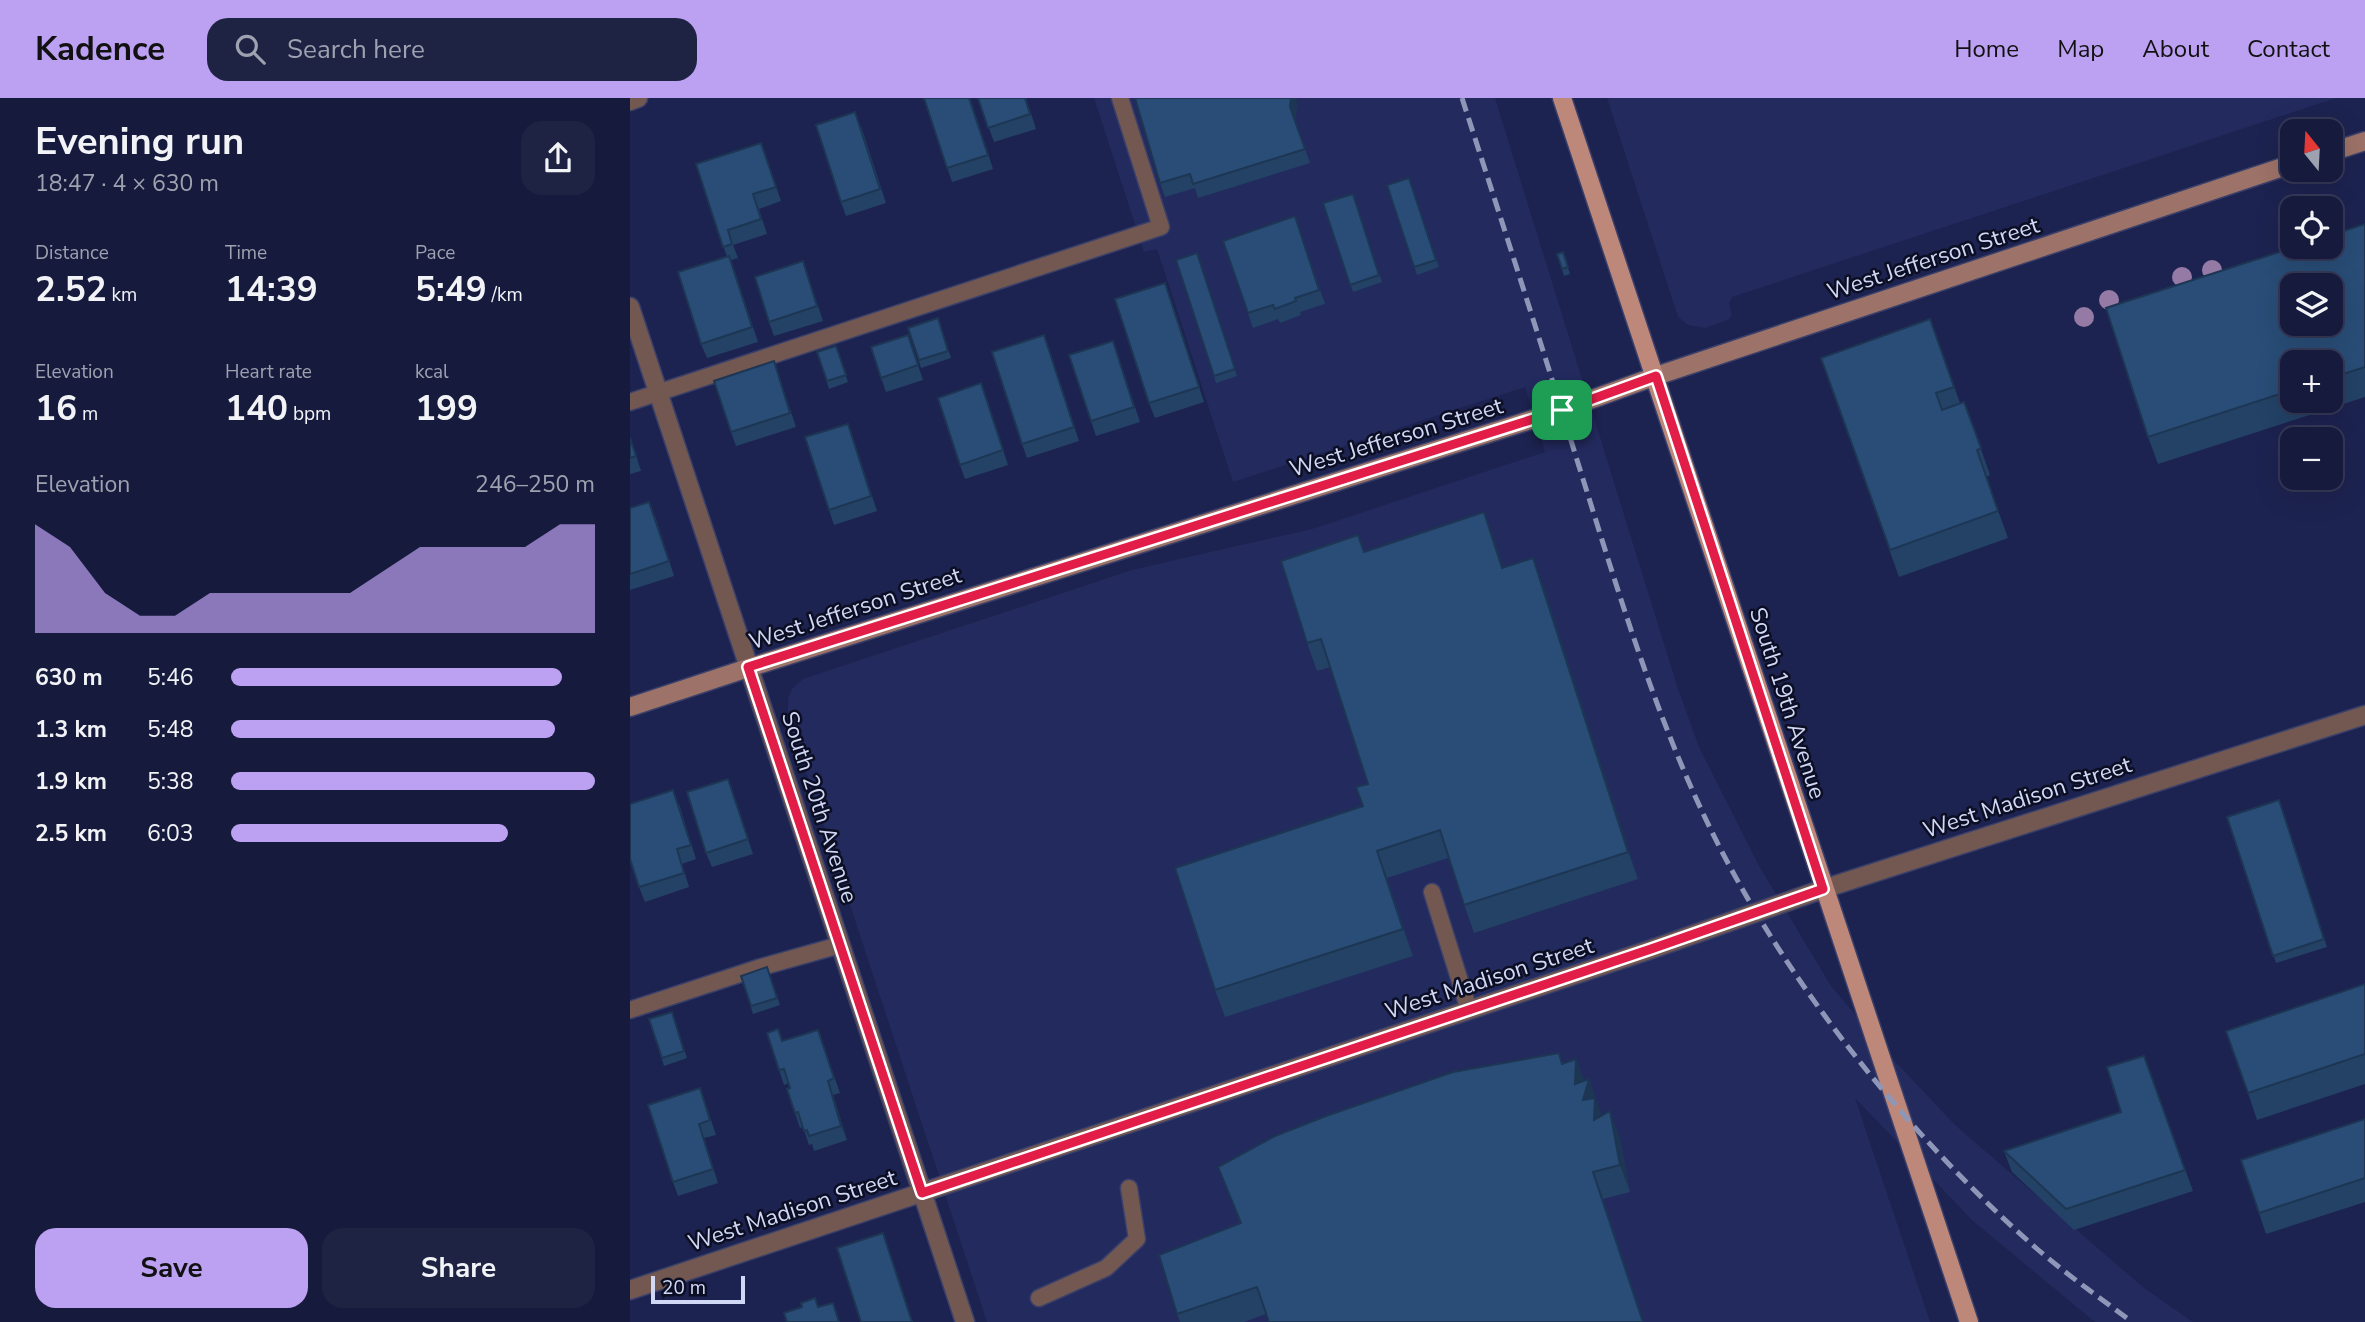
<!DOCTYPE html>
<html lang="en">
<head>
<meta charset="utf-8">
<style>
	body { margin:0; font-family:"Nunito Sans",sans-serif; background:#1f2343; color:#f1f3f6; height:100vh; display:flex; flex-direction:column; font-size:26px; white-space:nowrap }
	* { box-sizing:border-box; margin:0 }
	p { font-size:23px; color:#9ea1af }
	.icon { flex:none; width:38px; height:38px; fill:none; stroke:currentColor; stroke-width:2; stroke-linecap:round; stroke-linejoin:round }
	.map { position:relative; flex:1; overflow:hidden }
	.side { display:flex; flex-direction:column; background:#161a3c; width:630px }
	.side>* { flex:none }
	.needle { width:46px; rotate:342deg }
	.fabs { position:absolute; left:1650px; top:21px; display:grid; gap:14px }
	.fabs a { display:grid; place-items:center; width:63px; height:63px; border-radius:14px; background:#161a3c; box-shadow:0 7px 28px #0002,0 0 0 2px #353856; font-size:35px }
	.scale { position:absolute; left:21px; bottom:18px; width:94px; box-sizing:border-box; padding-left:7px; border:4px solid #d0d8f5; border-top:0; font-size:19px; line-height:24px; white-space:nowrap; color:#d0d8f5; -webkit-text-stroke:5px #0c0f23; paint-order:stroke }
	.pin { position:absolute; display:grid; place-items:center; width:60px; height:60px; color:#fff; margin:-30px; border-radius:14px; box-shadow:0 4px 10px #0006 }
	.round { display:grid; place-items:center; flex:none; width:74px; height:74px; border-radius:21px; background:#1f2343 }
	.head { display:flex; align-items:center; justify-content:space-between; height:119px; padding:0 35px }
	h1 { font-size:38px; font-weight:700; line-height:52px }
	.stats { display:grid; grid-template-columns:repeat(3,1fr); gap:10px; height:119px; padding:7px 35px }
	.stats div { display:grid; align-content:center }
	.stats b { font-size:35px; font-weight:700 }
	.stats small { font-size:19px; font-weight:400 }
	.stats p { font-size:19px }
	.chart { height:196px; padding:14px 35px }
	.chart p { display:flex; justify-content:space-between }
	.chart svg { width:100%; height:126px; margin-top:7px; fill:#bca0f2; opacity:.7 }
	.cta { display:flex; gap:14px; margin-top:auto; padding:14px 35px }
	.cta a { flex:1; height:80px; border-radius:21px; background:#bca0f2; color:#111; font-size:28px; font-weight:700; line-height:80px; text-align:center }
	.cta a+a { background:#1f2343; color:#f1f3f6 }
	ul { padding:0 35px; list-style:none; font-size:23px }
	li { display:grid; grid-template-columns:112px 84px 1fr; align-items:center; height:52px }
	li i { height:18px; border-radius:9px; background:#bca0f2 }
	header { display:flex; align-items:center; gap:42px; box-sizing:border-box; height:98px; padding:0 35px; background:#bca0f2; color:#111 }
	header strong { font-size:33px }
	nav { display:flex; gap:38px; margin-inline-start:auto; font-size:24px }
	.search { width:490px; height:63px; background:#1f2343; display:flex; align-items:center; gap:18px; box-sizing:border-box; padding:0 24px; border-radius:21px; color:#9ea1af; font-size:26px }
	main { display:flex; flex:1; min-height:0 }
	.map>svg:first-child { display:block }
	.built { fill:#232a5e }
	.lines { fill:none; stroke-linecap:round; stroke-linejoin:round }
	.lane-casing { stroke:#3a406a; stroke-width:19 }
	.street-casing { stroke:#3a406a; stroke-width:21 }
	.secondary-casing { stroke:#3a406a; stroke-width:21 }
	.primary-casing { stroke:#3a406a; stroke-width:21 }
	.lane { stroke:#735852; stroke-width:16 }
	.street { stroke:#735852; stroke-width:18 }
	.secondary { stroke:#9d7268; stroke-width:18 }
	.primary { stroke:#bd877a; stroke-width:18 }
	.rail { stroke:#8f97b9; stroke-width:5; stroke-dasharray:14 7; stroke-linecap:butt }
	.tree { fill:#957aa6 }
	.wall { fill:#234266; fill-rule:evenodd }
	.shaded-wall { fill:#1d3653 }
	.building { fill:#294d77; stroke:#1d3653; stroke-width:2; fill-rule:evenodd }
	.route-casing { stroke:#fff; stroke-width:14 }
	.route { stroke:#e11d48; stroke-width:9 }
	.labels { text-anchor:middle; stroke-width:5; stroke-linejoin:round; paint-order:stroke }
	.street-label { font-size:23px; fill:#d0d8f5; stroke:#0c0f23 }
</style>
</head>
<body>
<header>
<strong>Kadence</strong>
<div class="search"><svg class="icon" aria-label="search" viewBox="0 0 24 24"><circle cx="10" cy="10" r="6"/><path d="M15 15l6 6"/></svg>Search here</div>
<nav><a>Home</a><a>Map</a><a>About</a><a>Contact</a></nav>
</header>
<main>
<section class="side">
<div class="head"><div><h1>Evening run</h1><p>18:47 · 4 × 630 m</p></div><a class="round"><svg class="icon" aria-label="share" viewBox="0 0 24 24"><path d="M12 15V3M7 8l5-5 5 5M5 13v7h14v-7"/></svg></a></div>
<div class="stats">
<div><p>Distance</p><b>2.52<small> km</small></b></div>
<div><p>Time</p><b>14:39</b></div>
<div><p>Pace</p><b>5:49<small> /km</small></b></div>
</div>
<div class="stats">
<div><p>Elevation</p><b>16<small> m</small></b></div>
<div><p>Heart rate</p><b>140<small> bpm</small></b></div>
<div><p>kcal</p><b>199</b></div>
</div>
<div class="chart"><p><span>Elevation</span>246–250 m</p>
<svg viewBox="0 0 160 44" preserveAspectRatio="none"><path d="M0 44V6L10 14L20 30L30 38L40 38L50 30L60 30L70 30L80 30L90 30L100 22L110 14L120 14L130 14L140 14L150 6L160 6V44z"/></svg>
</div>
<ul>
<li><b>630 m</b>5:46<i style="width:91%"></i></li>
<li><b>1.3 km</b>5:48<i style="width:89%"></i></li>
<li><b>1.9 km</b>5:38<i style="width:100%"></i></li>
<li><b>2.5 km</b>6:03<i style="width:76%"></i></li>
</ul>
<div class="cta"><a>Save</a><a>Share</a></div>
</section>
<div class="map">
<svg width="1735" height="1224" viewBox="0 0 1735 1224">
	<rect width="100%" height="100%" fill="#1d2350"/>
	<g class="built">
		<path d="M464,0H865L1047,588L1069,649L1129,768L1201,888L1260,958L1325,1027L1514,1190L1563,1224H1465L1343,1123L1225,1000L1300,1224H357L158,618V600L162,591L173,581L502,472L682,431L915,354L895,289L603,384L527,151L514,154Z"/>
		<path d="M977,0H1706L1102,199L1099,205L1102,217L1098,222L1075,230L1058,227L1048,219Z"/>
	</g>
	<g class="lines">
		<defs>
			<g id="lane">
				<path d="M0,304L531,129L490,0"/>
				<path d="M802,794L839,912"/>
				<path d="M0,912L128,870L210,847"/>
				<path d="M409,1200L476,1170L507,1141L499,1090"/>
			</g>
			<g id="street">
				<path d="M0,3L8,0"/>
				<path d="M0,209L335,1224"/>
				<path d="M0,1192L1022,851L1193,791L1735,617"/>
			</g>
			<g id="secondary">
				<path d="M1701,54L1735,43"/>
				<path d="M0,609L118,570L932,312L1026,278L1662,66"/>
			</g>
			<path id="primary" d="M932,0C1068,408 1202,817 1339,1224"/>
		</defs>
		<use href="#lane" class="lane-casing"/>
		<use href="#street" class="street-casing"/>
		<use href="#secondary" class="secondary-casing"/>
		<use href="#primary" class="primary-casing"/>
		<use href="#lane" class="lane"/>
		<use href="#street" class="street"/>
		<use href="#secondary" class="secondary"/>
		<use href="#primary" class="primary"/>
		<path class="rail" d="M832,0C871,121 910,241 947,362C988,492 1026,624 1088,746C1163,893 1282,1041 1406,1150C1436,1176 1470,1200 1502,1224"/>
	</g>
	<g class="tree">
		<circle cx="1582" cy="172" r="10"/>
		<circle cx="1552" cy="179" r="10"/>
		<circle cx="1479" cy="202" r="10"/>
		<circle cx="1454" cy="219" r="10"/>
	</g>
	<g class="wall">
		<path d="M294,0H340L363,71L322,84Z"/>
		<path d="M348,0H396L406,31L364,44Z"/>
		<path d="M667,5L665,23L680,65L568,100L565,90L535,99L530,85Z"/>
		<path d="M231,28L256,105L216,118L211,104Z"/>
		<path d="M131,45L151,103L129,111L137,136L103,147L108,160L101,162L128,244L77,260L71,246L97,159L66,66Z"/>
		<path d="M779,80L809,169L787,177L757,87Z"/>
		<path d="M723,96L752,184L723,194L693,105Z"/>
		<path d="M665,118L695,206L670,214L671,217L650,225L648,221L623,230L593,143Z"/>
		<path d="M1735,126V299L1528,366L1518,339ZM1662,264H1701V303H1662Z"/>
		<path d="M933,154L940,176L934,178L927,156Z"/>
		<path d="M567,155L607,278L586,285L546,162Z"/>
		<path d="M178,178L193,223L144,238L139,224Z"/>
		<path d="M540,200L574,304L525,320L519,305Z"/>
		<path d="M308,220L321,260L291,270L278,230Z"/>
		<path d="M1300,221L1330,305L1344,331L1360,377L1356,379L1378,440L1269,479L1191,260Z"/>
		<path d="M278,237L293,282L256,294L251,280Z"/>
		<path d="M206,248L218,284L199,291L187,254Z"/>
		<path d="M419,252L449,343L397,360L392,346Z"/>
		<path d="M488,258L510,324L466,338L461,323Z"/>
		<path d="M149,278L166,329L106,348L101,334Z"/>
		<path d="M351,285L378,367L335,381L330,367Z"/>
		<path d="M0,339L11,373L0,376Z"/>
		<path d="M223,340L247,413L204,427L199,412Z"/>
		<path d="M0,410L25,418L44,478L0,492Z"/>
		<path d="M728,437L734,453L864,441L873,470L913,487L1008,781L844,835L818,760L757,780L783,858L595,919L585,892L733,708L738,686L700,569L687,573L677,545Z"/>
		<path d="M98,681L123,756L82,769L76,755Z"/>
		<path d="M1649,702L1697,849L1646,865L1597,719Z"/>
		<path d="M49,706L66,761L52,766L59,789L15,804L9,789Z"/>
		<path d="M137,869L150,907L123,916L111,878Z"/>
		<path d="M1735,886V986L1627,1022L1618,995Z"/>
		<path d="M42,914L57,960L34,968L19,921Z"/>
		<path d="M188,932L210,995L203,997L217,1042L184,1053L182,1046L179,1047L173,1029L170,1030L157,991L160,990L159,985L154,987L149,972L153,943Z"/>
		<path d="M1514,958L1563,1093L1444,1132L1382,1074L1374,1053L1491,1014Z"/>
		<path d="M946,961L954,983L959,981L971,1018L990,1040L1000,1094L973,1101L1014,1224H639L636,1216L614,1224H550L547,1216L610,1125L588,1069L933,966Z"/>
		<path d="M75,1004L86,1037L74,1040L88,1085L48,1098L43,1084Z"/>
		<path d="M1735,1021V1104L1636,1136L1629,1115Z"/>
	</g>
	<g class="shaded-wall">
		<path d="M661,0H666L667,5L665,23L660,9Z"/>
		<path d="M854,414L864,441L882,497L872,470Z"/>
		<path d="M903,460L913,487L1008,781L998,754Z"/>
		<path d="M747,753L757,780L783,858L773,831Z"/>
		<path d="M946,961L956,988L959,981L975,1027L974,1049L945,986Z"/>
		<path d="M198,983L203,997L217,1042L211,1028Z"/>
		<path d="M980,1013L990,1040L1000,1094L990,1067Z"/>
		<path d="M963,1074L973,1101L1014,1224H1013Z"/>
		<path d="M253,1135L266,1172L283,1224H282Z"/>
	</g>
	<g class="building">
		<path d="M294,0H339L358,57L317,70Z"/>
		<path d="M348,0H395L400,16L358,30Z"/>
		<path d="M505,0H661L660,9L675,51L563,86L560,76L530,85Z"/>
		<path d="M225,14L250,91L211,104L186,27Z"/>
		<path d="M131,45L146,89L123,96L131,121L98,132L102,146L93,149L66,66Z"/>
		<path d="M779,80L806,162L784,169L757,87Z"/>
		<path d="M723,96L749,177L720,187L693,105Z"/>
		<path d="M665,118L689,192L665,200L666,203L645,211L643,207L618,215L593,143Z"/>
		<path d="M1735,126V269L1701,280V264H1662V292L1518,339L1476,210L1665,149H1701V137ZM1662,187H1701V226H1662Z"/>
		<path d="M933,154L938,169L932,171L927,156Z"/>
		<path d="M567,155L605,271L584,278L546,162Z"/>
		<path d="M99,158L122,229L71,246L48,174Z"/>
		<path d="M173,163L187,208L139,224L125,179Z"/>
		<path d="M535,185L569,289L519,305L485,201Z"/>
		<path d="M308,220L318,253L289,262L278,230Z"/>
		<path d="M1300,221L1324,289L1306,295L1312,312L1334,304L1351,350L1347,352L1368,413L1260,452L1191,260Z"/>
		<path d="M278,237L288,267L251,280L241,249Z"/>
		<path d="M414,237L444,329L392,346L362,254Z"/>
		<path d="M483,243L504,309L461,323L439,257Z"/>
		<path d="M206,248L216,277L197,283L187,254Z"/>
		<path d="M144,263L160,315L101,334L84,283Z"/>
		<path d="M351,285L373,352L330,367L308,300Z"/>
		<path d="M218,326L241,398L199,412L175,339Z"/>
		<path d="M0,340L6,358L0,360Z"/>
		<path d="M19,404L39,463L0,476V410Z"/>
		<path d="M854,414L872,470L903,460L998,754L834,807L810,732L747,753L773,831L585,892L545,770L733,708L726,689L738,686L691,541L677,545L651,463L728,437L734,454Z"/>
		<path d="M98,681L118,741L76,755L57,694Z"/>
		<path d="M43,692L61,747L47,751L54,775L9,789L0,761V706Z"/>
		<path d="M1649,702L1694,841L1643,858L1597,719Z"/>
		<path d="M137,869L147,900L121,908L111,878Z"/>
		<path d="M1735,886V956L1618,995L1596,933Z"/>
		<path d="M42,914L54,953L32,960L19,921Z"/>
		<path d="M148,931L152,943L188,932L204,980L198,983L211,1028L179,1038L177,1032L174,1033L168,1014L165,1015L157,991L160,990L154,971L149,972L137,935Z"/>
		<path d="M929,955L932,966L946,961L945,986L959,981L953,1002L965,1000L964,1022L980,1013L990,1067L963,1074L1013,1224H639L627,1189L547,1216L529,1157L611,1125L588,1069L645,1038L696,1018L823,974Z"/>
		<path d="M1514,958L1555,1072L1436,1111L1374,1053L1491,1014L1477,969Z"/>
		<path d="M70,990L80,1022L69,1026L83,1071L43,1084L18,1007Z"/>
		<path d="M1735,1021V1080L1629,1115L1611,1062Z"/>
		<path d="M253,1135L282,1224H231L207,1150Z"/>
		<path d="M185,1200L188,1209L203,1205L209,1224H157L154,1215L172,1209L171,1205Z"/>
	</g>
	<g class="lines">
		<defs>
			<path id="route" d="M1026,278L1193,791L1021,851L292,1095L118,569L932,312Z"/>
		</defs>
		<use href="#route" class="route-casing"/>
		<use href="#route" class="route"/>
	</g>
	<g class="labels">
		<g class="street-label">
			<text transform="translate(1303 160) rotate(-18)" y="8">West Jefferson Street</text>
			<text transform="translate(766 339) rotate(-17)" y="8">West Jefferson Street</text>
			<text transform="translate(225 510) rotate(-18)" y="8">West Jefferson Street</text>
			<text transform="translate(1158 605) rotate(72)" y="8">South 19th Avenue</text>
			<text transform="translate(1397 699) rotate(-18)" y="8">West Madison Street</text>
			<text transform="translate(190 709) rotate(72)" y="8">South 20th Avenue</text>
			<text transform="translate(859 880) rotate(-18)" y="8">West Madison Street</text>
			<text transform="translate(162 1112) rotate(-18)" y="8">West Madison Street</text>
		</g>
	</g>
</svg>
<div class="fabs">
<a><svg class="needle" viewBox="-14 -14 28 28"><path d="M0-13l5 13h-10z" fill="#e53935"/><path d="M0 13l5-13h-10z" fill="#9ea1af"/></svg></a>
<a><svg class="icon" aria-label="locate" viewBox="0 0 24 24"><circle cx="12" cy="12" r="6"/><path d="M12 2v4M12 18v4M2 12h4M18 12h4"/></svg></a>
<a><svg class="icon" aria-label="layers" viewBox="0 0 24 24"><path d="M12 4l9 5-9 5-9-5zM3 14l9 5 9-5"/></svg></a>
<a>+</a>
<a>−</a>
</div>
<div class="scale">20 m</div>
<div class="pin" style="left:932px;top:312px;background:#1e9e55"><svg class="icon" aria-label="arrive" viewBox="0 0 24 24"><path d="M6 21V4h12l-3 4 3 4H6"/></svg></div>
</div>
</main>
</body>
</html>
